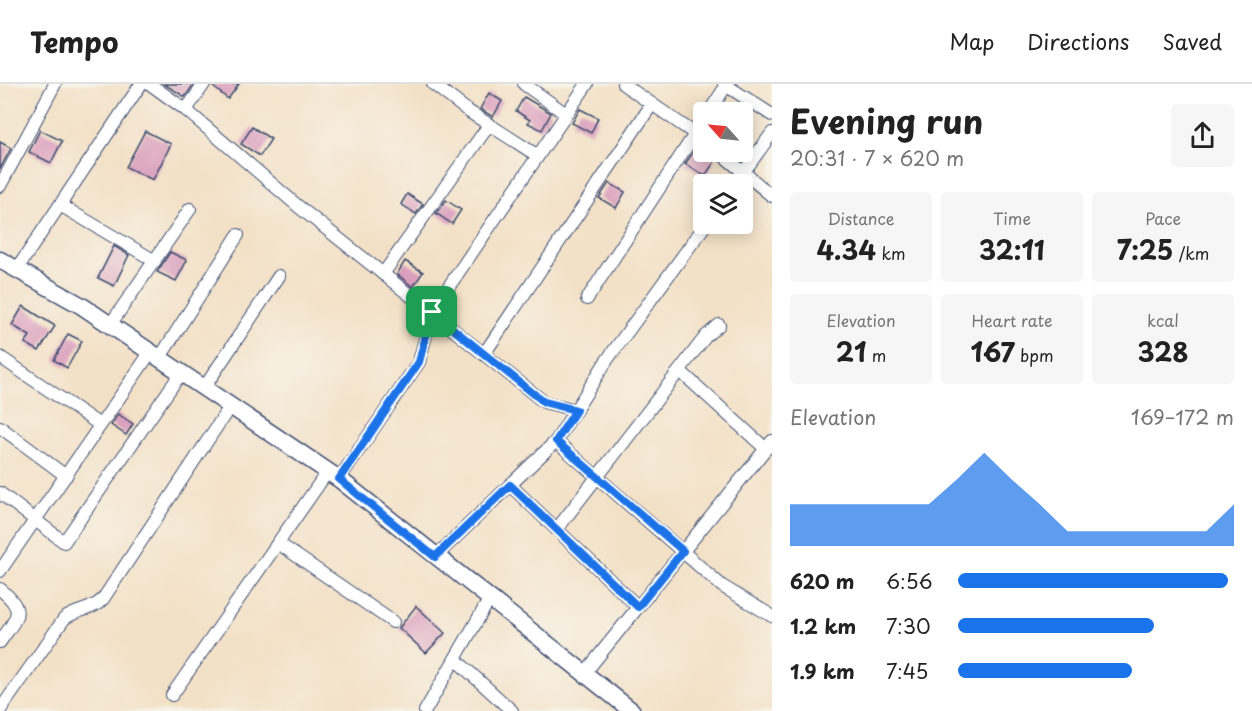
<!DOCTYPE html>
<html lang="en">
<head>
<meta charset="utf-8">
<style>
	body { margin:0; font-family:"Playpen Sans",sans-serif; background:#f6f6f6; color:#222; height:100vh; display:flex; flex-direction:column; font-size:22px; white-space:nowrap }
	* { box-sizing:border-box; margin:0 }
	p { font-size:20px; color:#767676 }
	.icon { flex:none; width:33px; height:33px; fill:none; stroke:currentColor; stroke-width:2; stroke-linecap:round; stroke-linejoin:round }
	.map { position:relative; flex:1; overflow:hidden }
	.sheet { display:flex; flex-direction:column; background:#fff; width:480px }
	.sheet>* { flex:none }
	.needle { width:39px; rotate:297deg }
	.fabs { position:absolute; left:693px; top:18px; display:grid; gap:12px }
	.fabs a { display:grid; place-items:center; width:60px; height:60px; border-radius:6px; background:#fff; box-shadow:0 3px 15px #0003; font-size:30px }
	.pin { position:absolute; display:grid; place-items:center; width:51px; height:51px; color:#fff; margin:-26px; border-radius:12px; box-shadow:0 3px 9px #0006 }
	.round { display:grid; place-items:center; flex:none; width:63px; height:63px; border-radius:6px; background:#f6f6f6 }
	.overview { display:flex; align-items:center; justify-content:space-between; height:102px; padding:0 18px }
	h1 { font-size:33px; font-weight:700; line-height:45px }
	.metrics { display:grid; grid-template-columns:repeat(3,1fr); gap:9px; height:102px; padding:6px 18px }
	.metrics div { display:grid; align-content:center; border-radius:6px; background:#f6f6f6; text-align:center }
	.metrics b { font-size:26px; font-weight:700 }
	.metrics small { font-size:16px; font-weight:400 }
	.metrics p { font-size:16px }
	.chart { height:168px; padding:12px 18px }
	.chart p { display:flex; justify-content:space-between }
	.chart svg { width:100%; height:108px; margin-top:6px; fill:#1a73e8; opacity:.7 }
	ul { padding:0 18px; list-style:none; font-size:20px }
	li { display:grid; grid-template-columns:96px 72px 1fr; align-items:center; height:45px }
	li i { height:15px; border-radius:8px; background:#1a73e8 }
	header { display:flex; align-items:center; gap:36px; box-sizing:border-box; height:84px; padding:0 30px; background:#fff; border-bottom:2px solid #e0e0e0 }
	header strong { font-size:28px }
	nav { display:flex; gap:33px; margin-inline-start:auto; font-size:21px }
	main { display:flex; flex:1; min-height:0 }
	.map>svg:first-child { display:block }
	.building { fill:#da9fbd }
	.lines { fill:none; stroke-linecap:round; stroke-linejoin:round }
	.street-casing { stroke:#3b4a6e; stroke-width:14 }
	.secondary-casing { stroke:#3b4a6e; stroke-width:19 }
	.street { stroke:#fff; stroke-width:12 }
	.secondary { stroke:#fff; stroke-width:16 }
	.route-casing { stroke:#fff; stroke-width:12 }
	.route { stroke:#1a73e8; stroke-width:8 }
</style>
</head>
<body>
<header>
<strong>Tempo</strong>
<nav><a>Map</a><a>Directions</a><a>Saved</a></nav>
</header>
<main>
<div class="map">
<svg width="772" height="627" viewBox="0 0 772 627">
	<rect width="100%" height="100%" fill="#f7f3e8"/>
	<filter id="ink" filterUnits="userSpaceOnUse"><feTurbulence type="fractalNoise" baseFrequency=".0167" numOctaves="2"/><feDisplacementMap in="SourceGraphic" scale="12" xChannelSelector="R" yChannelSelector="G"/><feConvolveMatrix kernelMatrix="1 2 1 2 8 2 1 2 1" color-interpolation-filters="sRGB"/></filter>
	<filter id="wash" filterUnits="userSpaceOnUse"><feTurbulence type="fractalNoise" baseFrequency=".008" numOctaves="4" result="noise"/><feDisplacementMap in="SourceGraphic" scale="24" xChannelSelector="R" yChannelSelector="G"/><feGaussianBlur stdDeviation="1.35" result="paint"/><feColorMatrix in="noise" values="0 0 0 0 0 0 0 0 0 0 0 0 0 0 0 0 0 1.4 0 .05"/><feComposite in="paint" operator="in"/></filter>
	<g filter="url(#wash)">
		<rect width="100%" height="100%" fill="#f3e1c7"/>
		<g id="blocks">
			<g class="building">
				<path d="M164,0H194L185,13Z"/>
				<path d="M212,0H239L228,15L212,2Z"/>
				<path d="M489,9L502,17L493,33L480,25Z"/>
				<path d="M524,13L551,29L542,46L528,39L530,36L516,27Z"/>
				<path d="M580,25L598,34L591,49L572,39Z"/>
				<path d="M252,43L271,55L260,72L241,60Z"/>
				<path d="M40,46L62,57L51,79L29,68Z"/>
				<path d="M145,47L171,60L153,96L126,83Z"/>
				<path d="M0,58L11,64L0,85Z"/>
				<path d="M696,64L715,77L705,92L685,80Z"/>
				<path d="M609,99L625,108L616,124L599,114Z"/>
				<path d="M407,110L423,120L416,130L401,120Z"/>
				<path d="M446,116L461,126L452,140L436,129Z"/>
				<path d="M114,162L129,171L114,202L98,194Z"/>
				<path d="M170,168L187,176L176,197L157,188Z"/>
				<path d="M405,177L423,188L413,203L397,190Z"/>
				<path d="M23,222L55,242L39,267L25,259L30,252L12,241Z"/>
				<path d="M68,250L82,257L67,284L54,276Z"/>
				<path d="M118,330L133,340L126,351L111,341Z"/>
				<path d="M416,522L445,549L426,569L399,544Z"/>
			</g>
		</g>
	</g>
	<g filter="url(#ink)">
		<use href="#blocks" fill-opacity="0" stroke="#3b4a6e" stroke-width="1.5"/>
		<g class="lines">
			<defs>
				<g id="street">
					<path d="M150,0L186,26L299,123L544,318L576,326"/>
					<path d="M433,0L468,27L538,72"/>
					<path d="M524,0L566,30"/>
					<path d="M623,0L704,56"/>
					<path d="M724,0L772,31"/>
					<path d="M186,26L204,0"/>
					<path d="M709,28L726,2"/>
					<path d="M719,68L772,112"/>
					<path d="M735,100L772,49"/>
					<path d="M0,102L55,0"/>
					<path d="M60,121L155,177"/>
					<path d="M17,185L141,0"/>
					<path d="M383,190L489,41"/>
					<path d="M587,215L704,36"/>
					<path d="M110,241L190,125"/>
					<path d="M484,270L652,20"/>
					<path d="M0,273L100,341"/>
					<path d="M159,275L238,151"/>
					<path d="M680,287L766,365"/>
					<path d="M204,304L279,192"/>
					<path d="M0,343L66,392"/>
					<path d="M556,357L722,502L772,532"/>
					<path d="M339,395L419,278L432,228L441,214L587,0"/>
					<path d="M510,401L638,523"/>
					<path d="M0,409L64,458L181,289"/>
					<path d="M557,445L706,252L719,241"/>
					<path d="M278,459L393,538"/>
					<path d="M435,473L556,357L607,276L706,140"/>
					<path d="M0,487L150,269"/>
					<path d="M0,505C27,527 17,533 0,558"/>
					<path d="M455,575L512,627"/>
					<path d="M584,590L772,357"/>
					<path d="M172,611L328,387"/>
					<path d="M0,626L64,535C77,525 92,527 103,515L231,321"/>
					<path d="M425,627L489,516"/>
				</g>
				<path id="secondary" d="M0,176L82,222L339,395L632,627"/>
			</defs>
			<use href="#street" class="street-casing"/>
			<use href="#secondary" class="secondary-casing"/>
			<use href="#street" class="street"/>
			<use href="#secondary" class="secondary"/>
		</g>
	</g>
	<g class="lines" filter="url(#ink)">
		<defs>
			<path id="route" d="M432,228L544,318L576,326L556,357L683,467L638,523L510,401L435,473L339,395L419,278Z"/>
		</defs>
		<use href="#route" class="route-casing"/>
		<use href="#route" class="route"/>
	</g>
</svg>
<div class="fabs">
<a><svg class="needle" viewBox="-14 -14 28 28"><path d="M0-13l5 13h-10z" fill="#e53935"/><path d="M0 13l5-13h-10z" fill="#767676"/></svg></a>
<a><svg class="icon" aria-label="layers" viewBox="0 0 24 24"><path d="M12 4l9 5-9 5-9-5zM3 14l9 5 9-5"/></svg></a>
</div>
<div class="pin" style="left:432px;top:228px;background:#1e9e55"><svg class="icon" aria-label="arrive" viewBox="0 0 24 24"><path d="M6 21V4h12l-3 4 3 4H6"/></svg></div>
</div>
<section class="sheet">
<div class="overview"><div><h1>Evening run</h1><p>20:31 · 7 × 620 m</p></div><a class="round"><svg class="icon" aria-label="share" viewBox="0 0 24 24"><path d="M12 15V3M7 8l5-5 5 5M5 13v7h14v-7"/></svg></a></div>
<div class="metrics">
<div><p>Distance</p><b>4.34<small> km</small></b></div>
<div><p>Time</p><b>32:11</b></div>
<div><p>Pace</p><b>7:25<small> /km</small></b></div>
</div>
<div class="metrics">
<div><p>Elevation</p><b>21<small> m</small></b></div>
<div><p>Heart rate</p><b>167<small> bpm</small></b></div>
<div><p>kcal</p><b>328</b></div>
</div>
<div class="chart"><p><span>Elevation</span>169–172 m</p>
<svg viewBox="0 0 160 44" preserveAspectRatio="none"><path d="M0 44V27L10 27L20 27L30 27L40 27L50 27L60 17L70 6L80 17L90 27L100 38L110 38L120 38L130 38L140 38L150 38L160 27V44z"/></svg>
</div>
<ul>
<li><b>620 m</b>6:56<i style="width:98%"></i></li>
<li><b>1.2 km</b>7:30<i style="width:71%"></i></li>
<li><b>1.9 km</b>7:45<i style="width:63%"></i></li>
</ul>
</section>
</main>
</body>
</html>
